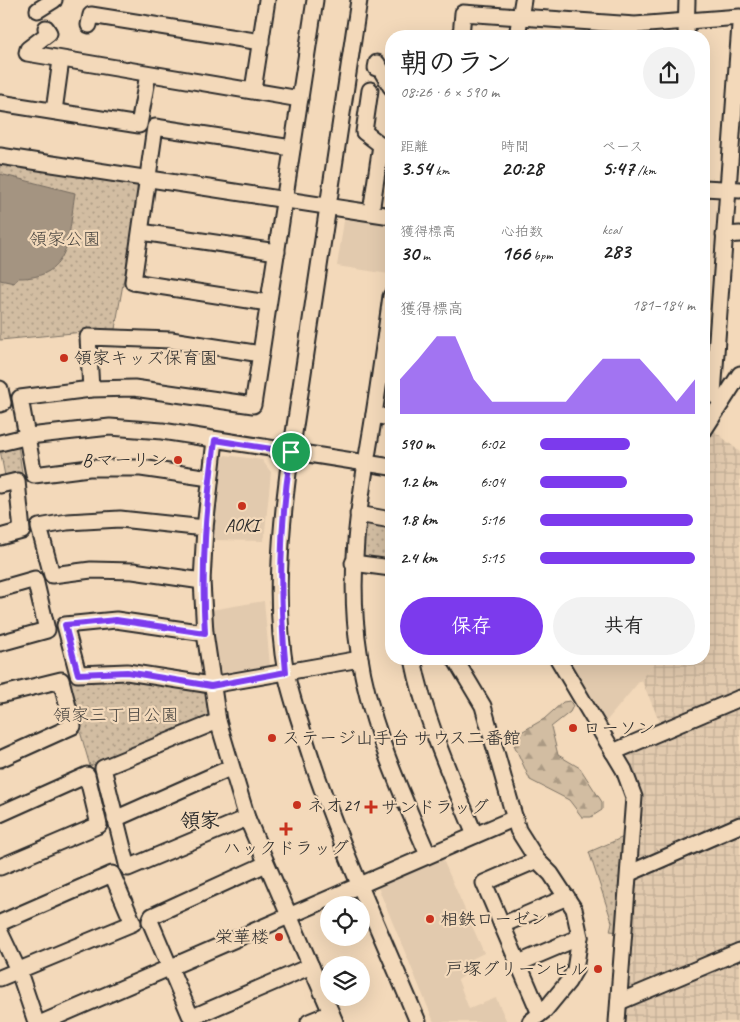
<!DOCTYPE html>
<html lang="ja">
<head>
<meta charset="utf-8">
<style>
	body { margin:0; font-family:Caveat,"Klee One",sans-serif; background:#f2f2f2; color:#222; height:100vh; display:flex; flex-direction:column; font-size:19px; white-space:nowrap }
	* { box-sizing:border-box; margin:0 }
	p { font-size:16px; color:#767676 }
	.icon { flex:none; width:28px; height:28px; fill:none; stroke:currentColor; stroke-width:2; stroke-linecap:round; stroke-linejoin:round }
	.map { position:relative; flex:1; overflow:hidden }
	.sheet { position:absolute; left:385px; top:30px; width:325px; height:635px; display:flex; flex-direction:column; background:#fff; border-radius:20px; box-shadow:0 5px 20px #0002 }
	.sheet>* { flex:none }
	.tools { position:absolute; left:320px; top:896px; display:grid; gap:10px }
	.tools a { display:grid; place-items:center; width:50px; height:50px; border-radius:50%; background:#fff; box-shadow:0 5px 20px #0002; font-size:25px }
	.pin { position:absolute; display:grid; place-items:center; width:42px; height:42px; color:#fff; margin:-21px; border:2px solid #fff; border-radius:50%; box-shadow:0 1px 5px #0007 }
	.round { display:grid; place-items:center; flex:none; width:52px; height:52px; border-radius:26px; background:#f2f2f2 }
	.head { display:flex; align-items:center; justify-content:space-between; height:85px; padding:0 15px }
	h1 { font-size:28px; font-weight:600; line-height:38px }
	.figures { display:grid; grid-template-columns:repeat(3,1fr); gap:8px; height:85px; padding:5px 15px }
	.figures div { display:grid; align-content:center }
	.figures b { font-size:21px; font-weight:600 }
	.figures small { font-size:14px; font-weight:400 }
	.figures p { font-size:14px }
	.chart { height:140px; padding:10px 15px }
	.chart p { display:flex; justify-content:space-between }
	.chart svg { width:100%; height:90px; margin-top:5px; fill:#7c3aed; opacity:.7 }
	.button { display:flex; gap:10px; margin-top:auto; padding:10px 15px }
	.button a { flex:1; height:58px; border-radius:30px; background:#7c3aed; color:#fff; font-size:20px; font-weight:600; line-height:58px; text-align:center }
	.button a+a { background:#f2f2f2; color:#222 }
	ul { padding:0 15px; list-style:none; font-size:16px }
	li { display:grid; grid-template-columns:80px 60px 1fr; align-items:center; height:38px }
	li i { height:12px; border-radius:6px; background:#7c3aed }
	.map>svg:first-child { display:block }
	.built { fill:#e2caae }
	.industrial { fill:url(#industrial-grid) }
	.grass { fill:url(#grass-dots); stroke:#7e7466 }
	.forest { fill:url(#forest-firs); stroke:#7e7466 }
	.water { fill:#a49481; stroke:#746a5f }
	.lines { fill:none; stroke-linecap:round; stroke-linejoin:round }
	.minor-casing { stroke:#2b2b2b; stroke-width:19 }
	.minor { stroke:#f3d9ba; stroke-width:15 }
	.route-casing { stroke:#fff; stroke-width:10 }
	.route { stroke:#7c3aed; stroke-width:6 }
	.poi-dot { fill:#c8321e; stroke:#f3d9ba; stroke-width:2 }
	.labels { text-anchor:middle; stroke-width:4.5; stroke-linejoin:round; paint-order:stroke }
	.park-label { font-size:18px; fill:#4c4843; stroke:#f3d9ba }
	.poi-label { font-size:18px; fill:#2b2b2b; stroke:#f3d9ba; text-anchor:start }
	.quarter-label { font-size:20px; font-weight:bold; fill:#2b2b2b; stroke:#f3d9ba }
</style>
</head>
<body>
<div class="map">
<svg width="740" height="1022" viewBox="0 0 740 1022">
	<defs>
		<pattern id="industrial-grid" width="8" height="8" patternUnits="userSpaceOnUse" patternTransform="scale(1.25)"><rect width="8" height="8" fill="#e2caae"/><path d="M0 4h8M4 0v8" fill="none" stroke="#c2ae96"/></pattern>
		<pattern id="grass-dots" width="8" height="8" patternUnits="userSpaceOnUse" patternTransform="scale(1.25)"><rect width="8" height="8" fill="#d2bda2"/><path d="M2 2h.1M6 6h.1" fill="none" stroke="#ab9a84" stroke-width="1.8" stroke-linecap="round"/></pattern>
		<pattern id="forest-firs" width="22" height="20" patternUnits="userSpaceOnUse" patternTransform="scale(1.25)"><rect width="22" height="20" fill="#d2bda2"/><path d="M5 1l3.5 6h-7zM16 11l3.5 6h-7z" fill="#ab9a84"/></pattern>
	</defs>
	<rect width="100%" height="100%" fill="#f3d9ba"/>
	<filter id="ink" filterUnits="userSpaceOnUse"><feTurbulence type="fractalNoise" baseFrequency=".02" numOctaves="2"/><feDisplacementMap in="SourceGraphic" scale="10" xChannelSelector="R" yChannelSelector="G"/><feConvolveMatrix kernelMatrix="1 2 1 2 8 2 1 2 1" color-interpolation-filters="sRGB"/></filter>
	<g filter="url(#ink)">
		<g class="built">
			<path d="M350,216L391,223L389,274L337,266L344,221Z"/>
			<path d="M226,455L262,460L271,472L264,541L212,540L221,458Z"/>
			<path d="M264,601L270,666L265,671L222,677L219,674L211,610Z"/>
			<path d="M564,659H658L603,725Z"/>
			<path d="M440,853L484,953L459,965L464,976L458,980L469,1009L496,998L507,1022H434L377,885Z"/>
		</g>
		<g class="industrial">
			<path d="M711,428L740,452V695L663,729L641,679L658,659H704V438Z"/>
			<path d="M740,704V822L642,864L634,858L638,789L625,762L629,751Z"/>
			<path d="M740,832V947L631,994L625,988L632,883L638,876Z"/>
			<path d="M740,956V1022H622V1015L628,1005Z"/>
		</g>
		<g class="grass">
			<path d="M0,163L137,184L140,188L115,329L0,340Z"/>
			<path d="M18,445L22,473L5,476L0,450Z"/>
			<path d="M364,522L391,526V565L360,560Z"/>
			<path d="M125,676L209,692L212,717L209,721L90,766L65,679Z"/>
			<path d="M626,836L620,932L610,931L612,922L589,852Z"/>
		</g>
		<path class="forest" d="M570,701L573,706L570,712L551,727L558,755L580,768L602,802V810L591,817H582L569,800L530,780L511,738L544,719L563,702Z"/>
		<path class="water" d="M0,174L75,193C68,234 73,279 18,278L14,283L0,280Z"/>
		<g class="lines">
			<defs>
				<g id="minor">
					<path d="M359,0L288,473C280,538 274,608 286,673C291,697 300,721 307,745C337,840 380,931 418,1022"/>
					<path d="M38,10L54,0"/>
					<path d="M89,25L91,15L261,42"/>
					<path d="M46,28L49,33L28,49L27,53L300,99"/>
					<path d="M461,36L463,13L635,25L740,17"/>
					<path d="M517,36L523,0"/>
					<path d="M686,36L687,0"/>
					<path d="M376,68L377,63L391,87"/>
					<path d="M253,90L267,0"/>
					<path d="M370,90L364,132L381,145L371,212"/>
					<path d="M0,103L139,125L148,74"/>
					<path d="M54,111L61,60"/>
					<path d="M0,156L391,216"/>
					<path d="M704,188L740,190"/>
					<path d="M141,232L277,252"/>
					<path d="M724,235L740,234"/>
					<path d="M391,296C385,340 379,383 372,427C359,502 347,576 359,652C369,723 400,789 428,855"/>
					<path d="M268,303L133,282L155,127L292,148"/>
					<path d="M0,389L3,403L0,404"/>
					<path d="M91,389L88,337L171,340L261,354"/>
					<path d="M722,402L713,394L740,25"/>
					<path d="M374,415L391,418"/>
					<path d="M704,430L740,374"/>
					<path d="M215,440L205,528L202,581L205,633L218,721L247,818L335,1022"/>
					<path d="M0,443L29,436L110,427L162,431L391,467"/>
					<path d="M210,478L141,468H89L34,475L20,398L91,389L134,388L253,405L315,0"/>
					<path d="M0,485L17,481L22,531L0,537"/>
					<path d="M358,514L391,520"/>
					<path d="M353,563L391,568"/>
					<path d="M202,581L133,571L91,570L52,575L39,527L67,522L120,519L205,528"/>
					<path d="M0,589L35,579L47,630L0,643"/>
					<path d="M205,633L116,620L65,625L78,674L127,672L211,685L360,659"/>
					<path d="M413,659C425,720 451,777 475,835"/>
					<path d="M455,659L483,706L518,830L537,860L551,874L574,909L580,937L575,970L568,982L545,1010L530,1022"/>
					<path d="M558,659L624,770L634,797L617,1022"/>
					<path d="M0,695L61,680L73,726L0,759"/>
					<path d="M218,721L103,768L128,868L247,818"/>
					<path d="M613,752L740,698"/>
					<path d="M0,814L87,775L99,825L0,867"/>
					<path d="M115,819L230,768"/>
					<path d="M537,860L484,883L540,1014"/>
					<path d="M266,864L152,916L150,921L190,1015L193,1017L311,966"/>
					<path d="M630,873L740,825"/>
					<path d="M0,923L112,874L133,923L0,978"/>
					<path d="M502,925L567,897"/>
					<path d="M0,932L19,972L36,1022"/>
					<path d="M519,963L580,937"/>
					<path d="M619,1002L740,951"/>
					<path d="M44,1022L515,818"/>
					<path d="M309,1022L331,1013"/>
				</g>
			</defs>
			<use href="#minor" class="minor-casing"/>
			<use href="#minor" class="minor"/>
		</g>
	</g>
	<g class="lines" filter="url(#ink)">
		<defs>
			<path id="route" d="M215,440L291,452C279,528 279,596 286,672L211,686L127,672L78,674L65,625L116,620L205,633C201,566 206,507 215,440Z"/>
		</defs>
		<use href="#route" class="route-casing"/>
		<use href="#route" class="route"/>
	</g>
	<g class="poi-dot">
		<circle cx="64" cy="358" r="5"/>
		<circle cx="178" cy="460" r="5"/>
		<circle cx="242" cy="506" r="5"/>
		<circle cx="573" cy="728" r="5"/>
		<circle cx="272" cy="738" r="5"/>
		<circle cx="297" cy="805" r="5"/>
		<path d="M368.5 799.5h5v5h5v5h-5v5h-5v-5h-5v-5h5z"/>
		<path d="M283.5 821.5h5v5h5v5h-5v5h-5v-5h-5v-5h5z"/>
		<circle cx="430" cy="919" r="5"/>
		<circle cx="279" cy="937" r="5"/>
		<circle cx="598" cy="969" r="5"/>
	</g>
	<g class="labels">
		<g class="park-label">
			<text x="65" y="245">領家公園</text>
			<text x="116" y="721">領家三丁目公園</text>
		</g>
		<g class="poi-label">
			<text x="74" y="364">領家キッズ保育園</text>
			<text x="168" y="466" text-anchor="end">B マーリン</text>
			<text x="242" y="531" text-anchor="middle">AOKI</text>
			<text x="583" y="734">ローソン</text>
			<text x="282" y="744">ステージ山手台 サウス二番館</text>
			<text x="307" y="811">ネオ21</text>
			<text x="381" y="813">サンドラッグ</text>
			<text x="286" y="854" text-anchor="middle">ハックドラッグ</text>
			<text x="440" y="925">相鉄ローゼン</text>
			<text x="269" y="943" text-anchor="end">栄華楼</text>
			<text x="588" y="975" text-anchor="end">戸塚グリーンヒル</text>
		</g>
		<g class="quarter-label">
			<text x="200" y="827">領家</text>
		</g>
	</g>
</svg>
<div class="tools">
<a><svg class="icon" aria-label="locate" viewBox="0 0 24 24"><circle cx="12" cy="12" r="6"/><path d="M12 2v4M12 18v4M2 12h4M18 12h4"/></svg></a>
<a><svg class="icon" aria-label="layers" viewBox="0 0 24 24"><path d="M12 4l9 5-9 5-9-5zM3 14l9 5 9-5"/></svg></a>
</div>
<div class="pin" style="left:291px;top:452px;background:#1e9e55"><svg class="icon" aria-label="arrive" viewBox="0 0 24 24"><path d="M6 21V4h12l-3 4 3 4H6"/></svg></div>
<section class="sheet">
<div class="head"><div><h1>朝のラン</h1><p>08:26 · 6 × 590 m</p></div><a class="round"><svg class="icon" aria-label="share" viewBox="0 0 24 24"><path d="M12 15V3M7 8l5-5 5 5M5 13v7h14v-7"/></svg></a></div>
<div class="figures">
<div><p>距離</p><b>3.54<small> km</small></b></div>
<div><p>時間</p><b>20:28</b></div>
<div><p>ペース</p><b>5:47<small> /km</small></b></div>
</div>
<div class="figures">
<div><p>獲得標高</p><b>30<small> m</small></b></div>
<div><p>心拍数</p><b>166<small> bpm</small></b></div>
<div><p>kcal</p><b>283</b></div>
</div>
<div class="chart"><p><span>獲得標高</span>181–184 m</p>
<svg viewBox="0 0 160 44" preserveAspectRatio="none"><path d="M0 44V27L10 17L20 6L30 6L40 27L50 38L60 38L70 38L80 38L90 38L100 27L110 17L120 17L130 17L140 27L150 38L160 27V44z"/></svg>
</div>
<ul>
<li><b>590 m</b>6:02<i style="width:58%"></i></li>
<li><b>1.2 km</b>6:04<i style="width:56%"></i></li>
<li><b>1.8 km</b>5:16<i style="width:99%"></i></li>
<li><b>2.4 km</b>5:15<i style="width:100%"></i></li>
</ul>
<div class="button"><a>保存</a><a>共有</a></div>
</section>
</div>
</body>
</html>
